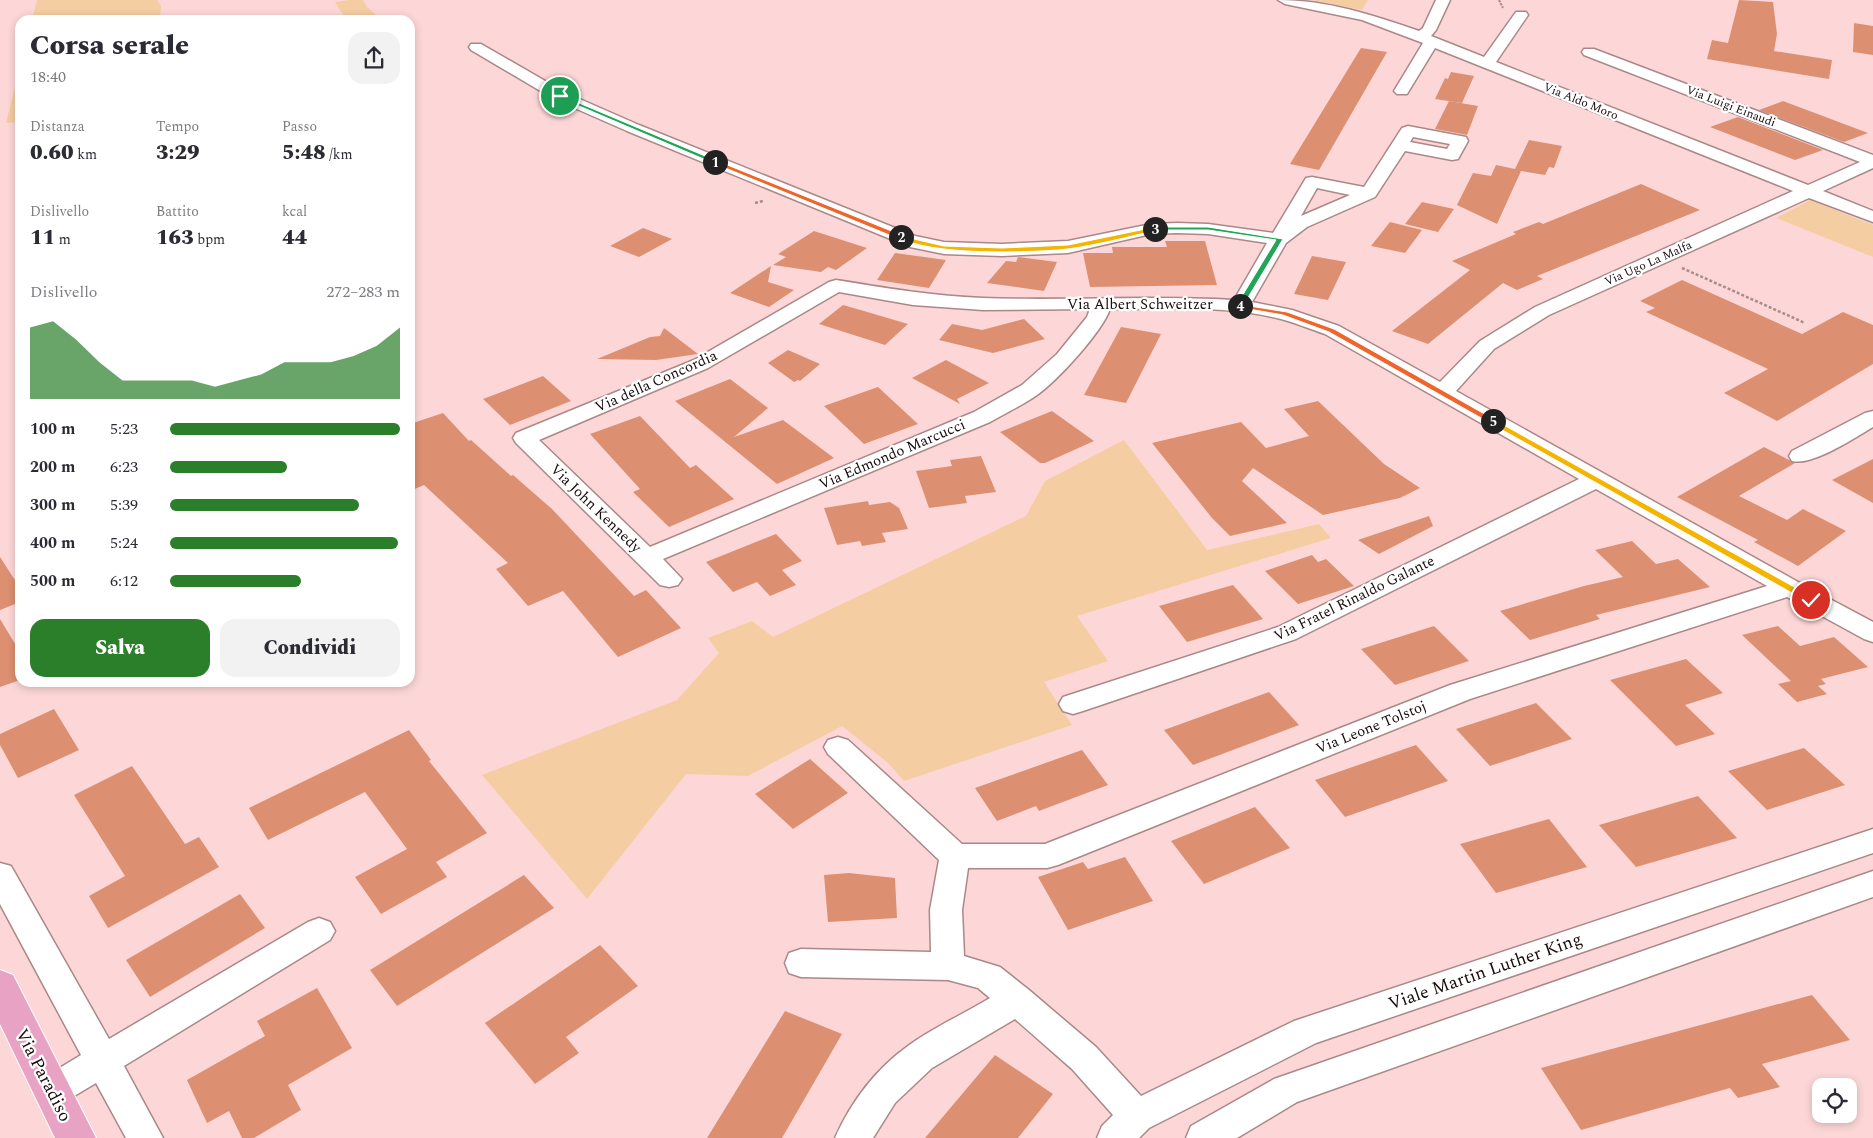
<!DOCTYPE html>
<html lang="it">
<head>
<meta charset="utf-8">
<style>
	body { margin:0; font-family:Spectral,serif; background:#f2f2f3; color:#2b2b33; height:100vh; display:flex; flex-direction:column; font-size:19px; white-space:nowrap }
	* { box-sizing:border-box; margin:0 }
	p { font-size:16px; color:#7c7c81 }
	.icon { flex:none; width:28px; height:28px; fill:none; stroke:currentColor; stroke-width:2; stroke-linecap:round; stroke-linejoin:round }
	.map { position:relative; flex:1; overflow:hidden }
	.drawer { position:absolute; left:15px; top:15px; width:400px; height:672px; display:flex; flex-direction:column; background:#fff; border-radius:15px; box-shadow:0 2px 8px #0003 }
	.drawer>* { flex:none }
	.controls { position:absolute; left:1812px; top:1078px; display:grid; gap:10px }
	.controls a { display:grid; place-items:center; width:45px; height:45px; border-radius:10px; background:#fff; box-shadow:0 2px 8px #0003; font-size:25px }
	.pin { position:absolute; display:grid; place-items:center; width:42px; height:42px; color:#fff; margin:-21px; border:2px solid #fff; border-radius:50%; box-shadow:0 1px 5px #0007 }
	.km { position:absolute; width:25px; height:25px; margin:-12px; border-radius:50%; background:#222; color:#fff; font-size:14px; line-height:25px; text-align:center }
	.round { display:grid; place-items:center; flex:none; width:52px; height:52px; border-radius:15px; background:#f2f2f3 }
	.summary { display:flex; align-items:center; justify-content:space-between; height:85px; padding:0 15px }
	h1 { font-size:28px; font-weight:800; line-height:38px }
	.stats { display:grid; grid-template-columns:repeat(3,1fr); gap:8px; height:85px; padding:5px 15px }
	.stats div { display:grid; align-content:center }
	.stats b { font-size:21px; font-weight:800 }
	.stats small { font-size:14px; font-weight:400 }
	.stats p { font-size:14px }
	.chart { height:140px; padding:10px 15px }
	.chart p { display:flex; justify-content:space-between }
	.chart svg { width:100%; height:90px; margin-top:5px; fill:#2b7e2a; opacity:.7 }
	.cta { display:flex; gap:10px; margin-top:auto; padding:10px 15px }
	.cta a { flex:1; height:58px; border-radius:15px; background:#2b7e2a; color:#fff; font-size:20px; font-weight:800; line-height:58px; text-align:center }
	.cta a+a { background:#f2f2f3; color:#2b2b33 }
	ul { padding:0 15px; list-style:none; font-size:16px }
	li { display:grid; grid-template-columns:80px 60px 1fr; align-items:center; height:38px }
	li i { height:12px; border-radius:6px; background:#2b7e2a }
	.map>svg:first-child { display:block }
	.green { fill:#f5cda3 }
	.building { fill:#dd9071 }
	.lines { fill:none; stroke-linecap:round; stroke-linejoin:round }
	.minor-casing { stroke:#ab8888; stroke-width:3 }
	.major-casing { stroke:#fff; stroke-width:2 }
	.path-far1 { stroke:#a98c8c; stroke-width:2; stroke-dasharray:2.5 1; stroke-linecap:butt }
	.path { stroke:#a98c8c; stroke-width:2.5; stroke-dasharray:3 2; stroke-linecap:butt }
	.minor { fill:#fff; fill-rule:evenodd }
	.major { fill:#e8a3c4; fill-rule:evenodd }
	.split-1 { fill:#22a559; stroke:#fff }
	.split-2 { fill:#f0652b; stroke:#fff }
	.split-3 { fill:#f5b400; stroke:#fff }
	.split-4 { fill:#22a559; stroke:#fff }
	.split-5 { fill:#f0652b; stroke:#fff }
	.split-6 { fill:#f5b400; stroke:#fff }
	.labels { text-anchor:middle; stroke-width:4.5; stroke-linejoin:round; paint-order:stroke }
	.far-street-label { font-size:12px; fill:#170b0b; stroke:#fff }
	.street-label { font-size:15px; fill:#170b0b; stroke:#fff }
	.near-street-label { font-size:18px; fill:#170b0b; stroke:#fff }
</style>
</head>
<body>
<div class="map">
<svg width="1873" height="1138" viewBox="0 0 1873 1138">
	<rect width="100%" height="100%" fill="#fdd7d7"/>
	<g class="green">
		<path d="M37,0H157L161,6L160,20H32Z"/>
		<path d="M350,0H363L367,7L377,16L368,18L344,16L335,2Z"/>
		<path d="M1312,0H1368L1362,10Z"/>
		<path d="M20,67V122L6,123Z"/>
		<path d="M1810,200L1873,225V257L1776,218Z"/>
		<path d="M1124,440L1207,550L1319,524L1331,538L1077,616L1108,661L1044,682L1072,725L904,781L887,762L842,726L748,776L686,774L587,899L482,775L677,700L719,653L708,638L752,621L773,637L1026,516L1045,481Z"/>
	</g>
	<g class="building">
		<path d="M1739,0L1773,2L1777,34L1774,51L1832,60L1829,79L1707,59L1712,40L1728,43Z"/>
		<path d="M1854,23L1873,26V55L1853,52Z"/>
		<path d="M1361,48L1387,52L1319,170L1290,164Z"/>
		<path d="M1451,72L1474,76L1462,103L1435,99L1445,78L1448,79Z"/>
		<path d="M1449,101L1478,106L1467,135L1435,129Z"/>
		<path d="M1783,101L1868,133L1844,142L1759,110Z"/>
		<path d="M1738,117L1823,150L1795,160L1710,127Z"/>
		<path d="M1529,140L1562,146L1554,168L1549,167L1545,175L1521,171L1497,224L1457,205L1473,173L1491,176L1496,165L1515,169Z"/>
		<path d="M1641,184L1700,210L1537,276L1543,279L1517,290L1503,283L1428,344L1392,331L1470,270L1452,261L1516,234L1513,232L1539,222L1543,224Z"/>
		<path d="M1422,202L1454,209L1438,232L1405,224Z"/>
		<path d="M1390,222L1422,230L1405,253L1371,246Z"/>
		<path d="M643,228L672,239L639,257L610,246Z"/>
		<path d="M814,231L867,248L836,270L828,267L821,272L773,265L786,257L778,254Z"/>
		<path d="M1165,241H1205L1217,285L1090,287L1083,253H1113L1112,247H1167Z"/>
		<path d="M895,253L946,260L929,288L877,280Z"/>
		<path d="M1312,256L1346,262L1328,300L1294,294Z"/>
		<path d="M1018,257L1057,262L1044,291L987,283L1006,261L1016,262Z"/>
		<path d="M771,266L768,282L794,290L769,307L730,293Z"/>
		<path d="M1682,280L1802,334L1843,312L1873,325V364L1777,421L1724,393L1768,369L1646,312L1655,308L1640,301Z"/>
		<path d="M843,305L864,311L908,324L885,345L819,324Z"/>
		<path d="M1024,319L1045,339L993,353L939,340L952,324L982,330Z"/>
		<path d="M1121,327L1161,334L1126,403L1084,395Z"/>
		<path d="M664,328L698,354L656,360L597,359L650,337L660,336Z"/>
		<path d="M788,350L820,364L800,381L798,380L794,382L768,363Z"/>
		<path d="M946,360L989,383L957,399L960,404L912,378Z"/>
		<path d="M543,376L571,401L510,425L483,399Z"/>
		<path d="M730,379L768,408L734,437L783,420L834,458L777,484L675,401Z"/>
		<path d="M878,387L918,424L864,444L824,406Z"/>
		<path d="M1318,401L1384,464L1420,488L1400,498L1323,515L1253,468L1242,481L1287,523L1230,536L1212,518L1152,443L1241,422L1266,448L1309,436L1284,409Z"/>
		<path d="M1052,411L1094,441L1045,463H1040L1000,432Z"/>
		<path d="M443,413L469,441L471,440L511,476L513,475L552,509L634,596L646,590L681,628L618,657L563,591L528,606L496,569L508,563L424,485L410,491V424Z"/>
		<path d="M640,416L690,468L696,465L734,499L669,527L633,492L640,489L590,434Z"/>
		<path d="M1764,447L1795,463L1739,496L1787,520L1803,509L1846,531L1798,566L1754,542L1758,540L1677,497Z"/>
		<path d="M981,456L996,492L965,496L967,503L929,508L916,471L952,466L950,460Z"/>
		<path d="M1873,459V503L1832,480Z"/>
		<path d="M868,501L869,505L890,502L899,508L908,529L882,533L886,542L862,546L860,541L837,545L824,508Z"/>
		<path d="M1429,516L1433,526L1379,554L1358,540Z"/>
		<path d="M776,534L802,561L782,570L796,585L770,596L757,582L733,592L706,562Z"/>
		<path d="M1632,541L1656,564L1678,559L1710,587L1596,615L1600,619L1530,640L1500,611L1584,586L1623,577L1595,550Z"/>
		<path d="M1312,555L1318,562L1326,559L1354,586L1298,604L1265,571Z"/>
		<path d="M0,557L20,588V602L0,610Z"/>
		<path d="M1233,585L1263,619L1187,642L1159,606Z"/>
		<path d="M0,619L20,652V680L0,687Z"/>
		<path d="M1434,626L1469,661L1395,685L1361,649Z"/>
		<path d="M1778,626L1800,646L1834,637L1868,667L1821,679L1826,684L1818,686L1827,694L1797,702L1778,684L1791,681L1742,635Z"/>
		<path d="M1686,659L1723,693L1685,705L1715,734L1676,746L1610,680Z"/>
		<path d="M1269,692L1299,725L1193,765L1164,730Z"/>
		<path d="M1536,703L1572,739L1490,766L1456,729Z"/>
		<path d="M54,709L79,750L18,778L0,745V734Z"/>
		<path d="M409,730L431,760L429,761L487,833L436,862L447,877L381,914L355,877L407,849L365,792L268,840L249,808Z"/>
		<path d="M1416,745L1448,781L1345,817L1315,780Z"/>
		<path d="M1804,748L1845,785L1767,810L1728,771Z"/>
		<path d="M1082,750L1108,785L1039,811L1036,806L997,821L975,788Z"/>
		<path d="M810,759L848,793L793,829L755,794Z"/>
		<path d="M132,766L185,844L199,837L219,867L108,928L89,896L125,876L74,795Z"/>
		<path d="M1698,796L1737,838L1636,867L1599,825Z"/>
		<path d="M1255,807L1290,848L1204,884L1171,841Z"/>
		<path d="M1549,819L1587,867L1496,893L1460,844Z"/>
		<path d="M1125,857L1153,901L1068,930L1038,877L1083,862L1088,869Z"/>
		<path d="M849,873L895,878L897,918L828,922L824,875Z"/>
		<path d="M524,875L554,908L397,1006L370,970Z"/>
		<path d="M240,894L265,928L150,997L126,960Z"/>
		<path d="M600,945L638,986L566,1037L579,1053L535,1084L485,1023Z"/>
		<path d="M317,988L352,1048L288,1085L301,1110L254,1138H242L229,1111L207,1123L187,1080L265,1036L257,1021Z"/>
		<path d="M1812,995L1850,1040L1762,1064L1780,1087L1738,1098L1730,1088L1581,1130L1541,1068Z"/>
		<path d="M785,1011L842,1034L782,1138H707Z"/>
		<path d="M995,1055L1053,1094L1018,1138H925Z"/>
	</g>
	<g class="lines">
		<defs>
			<g id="minor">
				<path d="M1278,0C1327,0 1373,15 1419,31L1423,28L1436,0H1450L1436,30L1431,36L1484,57L1516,12H1526L1528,15L1496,62L1808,185L1860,162L1584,55L1582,52L1584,49H1594L1873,155V168L1823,191L1873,211V222L1809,198L1549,315L1494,349L1456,391L1798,582L1873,622V642L1864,639L1787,597L1470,699L1058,865L1047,868H968L962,910L964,956L1000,967L1029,990L1096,1047L1141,1096L1294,1021L1873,829V853L1316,1043L1149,1128L1139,1138H1097L1102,1126L1113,1115L1072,1069L1015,1019L932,1068L895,1103L873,1138H835C851,1102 876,1069 908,1046C932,1028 964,1014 990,998L978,988L948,980L801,977L789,973L785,963L789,953L801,949L931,952L930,910L939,860L828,754L824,747L828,740L838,737L848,740L962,844H1045L1450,685L1767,586L1596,489L1296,639L1083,711L1073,714L1063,711L1059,704L1063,697L1278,627L1579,479L1325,334C1310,329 1296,323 1281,319C1226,305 1166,309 1110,309C1102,332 1058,380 1037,395C1023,405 1005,413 990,422L663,559L682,579L678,585L669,587L660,585L516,443L513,438L516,433L694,360L829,282L836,280C885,288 933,296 983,298C1067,301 1150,295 1234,300L1267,243L1208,234L1177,233L1151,234L1068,253L1002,256L944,254L910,247L627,131L554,99L471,50L469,47L471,44H481L566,93L639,125L915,236L944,242L1002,244L1068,241L1151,224L1177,223L1208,224L1273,233L1306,178L1312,177L1364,187L1402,128L1408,126L1466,137L1468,141L1458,159L1452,160L1405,151L1375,197L1307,227L1286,243L1252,302L1292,310L1339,326L1440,382L1480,341L1535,307L1793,191L1435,48L1407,94H1397L1394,91L1423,43L1362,20L1285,4ZM1413,137L1450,144L1447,149L1410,142ZM1317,188L1350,195L1301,216ZM839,292L913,305L983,310L1090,309L1087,317L1057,354L1022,385L974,412L650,547L539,440L708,368Z"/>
				<path d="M1873,411V427C1854,438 1813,466 1792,461L1789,456L1792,451L1865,413Z"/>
				<path d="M0,863L11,866L109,1039L308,922L319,918L330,922L335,931L330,940L124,1066L163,1138H126L96,1083L64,1102L52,1107L40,1102L34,1091L40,1080L81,1055L0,904Z"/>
				<path d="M1873,871V897L1297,1102L1237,1138H1186L1191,1126L1274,1079Z"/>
			</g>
			<path id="major" d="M0,970L13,975L96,1138H55L0,1024Z"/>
		</defs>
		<use href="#minor" class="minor-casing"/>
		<use href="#major" class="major-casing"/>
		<path class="path-far1" d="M1499,0L1503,8"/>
		<g class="path">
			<path d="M755,203L763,201"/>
			<path d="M1682,268L1805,323"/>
		</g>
		<use href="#minor" class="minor"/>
		<use href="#major" class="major"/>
	</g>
	<path class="split-1" d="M560,95L717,161L718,162L713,163L558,97Z"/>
	<path class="split-2" d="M715,160L904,236V237L899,239L713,163Z"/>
	<path class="split-3" d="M1155,227L1157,230C1128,237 1097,245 1068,249C1029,253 930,256 898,237L901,236L944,246L1002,248L1068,245Z"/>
	<path class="split-4" d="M1155,227H1208L1283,239L1243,306L1240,307L1236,306L1276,240L1208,230H1153Z"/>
	<path class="split-5" d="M1237,304L1287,312L1334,329L1497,421L1490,423L1329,332L1283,315L1237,307Z"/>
	<path class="split-6" d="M1493,419L1814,598L1815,600L1814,602H1808L1490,423V420Z"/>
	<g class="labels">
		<g class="far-street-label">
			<text transform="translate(1581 101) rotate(22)" y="4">Via Aldo Moro</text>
			<text transform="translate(1731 106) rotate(21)" y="4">Via Luigi Einaudi</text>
			<text transform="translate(1648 263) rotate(-24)" y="4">Via Ugo La Malfa</text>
		</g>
		<g class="street-label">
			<text x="1140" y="309">Via Albert Schweitzer</text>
			<text transform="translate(656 381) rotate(-24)" y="5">Via della Concordia</text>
			<text transform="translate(892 454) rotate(-23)" y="5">Via Edmondo Marcucci</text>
			<text transform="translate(596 508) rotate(44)" y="5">Via John Kennedy</text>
			<text transform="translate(1354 598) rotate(-26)" y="5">Via Fratel Rinaldo Galante</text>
			<text transform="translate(1371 727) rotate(-22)" y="5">Via Leone Tolstoj</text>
		</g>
		<g class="near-street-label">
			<text transform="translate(1485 971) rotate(-19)" y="6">Viale Martin Luther King</text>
			<text transform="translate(44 1075) rotate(63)" y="6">Via Paradiso</text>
		</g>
	</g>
</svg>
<div class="controls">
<a><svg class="icon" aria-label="locate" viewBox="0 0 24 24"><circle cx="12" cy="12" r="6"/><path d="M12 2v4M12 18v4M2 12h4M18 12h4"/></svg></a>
</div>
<div class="pin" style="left:560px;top:96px;background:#1e9e55"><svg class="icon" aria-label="arrive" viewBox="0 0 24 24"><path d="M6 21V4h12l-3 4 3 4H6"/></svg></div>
<div class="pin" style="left:1811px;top:600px;background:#d93025"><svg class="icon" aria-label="check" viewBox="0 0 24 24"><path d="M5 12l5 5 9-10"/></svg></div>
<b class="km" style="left:715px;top:162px">1</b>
<b class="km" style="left:901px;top:237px">2</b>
<b class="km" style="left:1155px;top:229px">3</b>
<b class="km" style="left:1240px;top:306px">4</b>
<b class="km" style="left:1493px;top:421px">5</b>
<section class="drawer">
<div class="summary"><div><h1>Corsa serale</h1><p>18:40</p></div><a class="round"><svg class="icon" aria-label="share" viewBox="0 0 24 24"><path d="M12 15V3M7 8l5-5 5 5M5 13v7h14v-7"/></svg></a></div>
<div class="stats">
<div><p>Distanza</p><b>0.60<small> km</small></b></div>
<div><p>Tempo</p><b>3:29</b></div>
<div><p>Passo</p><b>5:48<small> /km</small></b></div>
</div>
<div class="stats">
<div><p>Dislivello</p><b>11<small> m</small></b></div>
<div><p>Battito</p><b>163<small> bpm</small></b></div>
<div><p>kcal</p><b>44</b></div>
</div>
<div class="chart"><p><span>Dislivello</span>272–283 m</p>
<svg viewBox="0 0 160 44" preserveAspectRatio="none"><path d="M0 44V9L10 6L20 15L30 26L40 35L50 35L60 35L70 35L80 38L90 35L100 32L110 26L120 26L130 26L140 23L150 18L160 9V44z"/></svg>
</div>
<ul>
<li><b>100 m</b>5:23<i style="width:100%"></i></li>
<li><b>200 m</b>6:23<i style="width:51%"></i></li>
<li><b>300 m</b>5:39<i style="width:82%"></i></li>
<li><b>400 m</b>5:24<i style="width:99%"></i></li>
<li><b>500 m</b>6:12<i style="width:57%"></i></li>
</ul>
<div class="cta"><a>Salva</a><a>Condividi</a></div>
</section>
</div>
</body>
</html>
